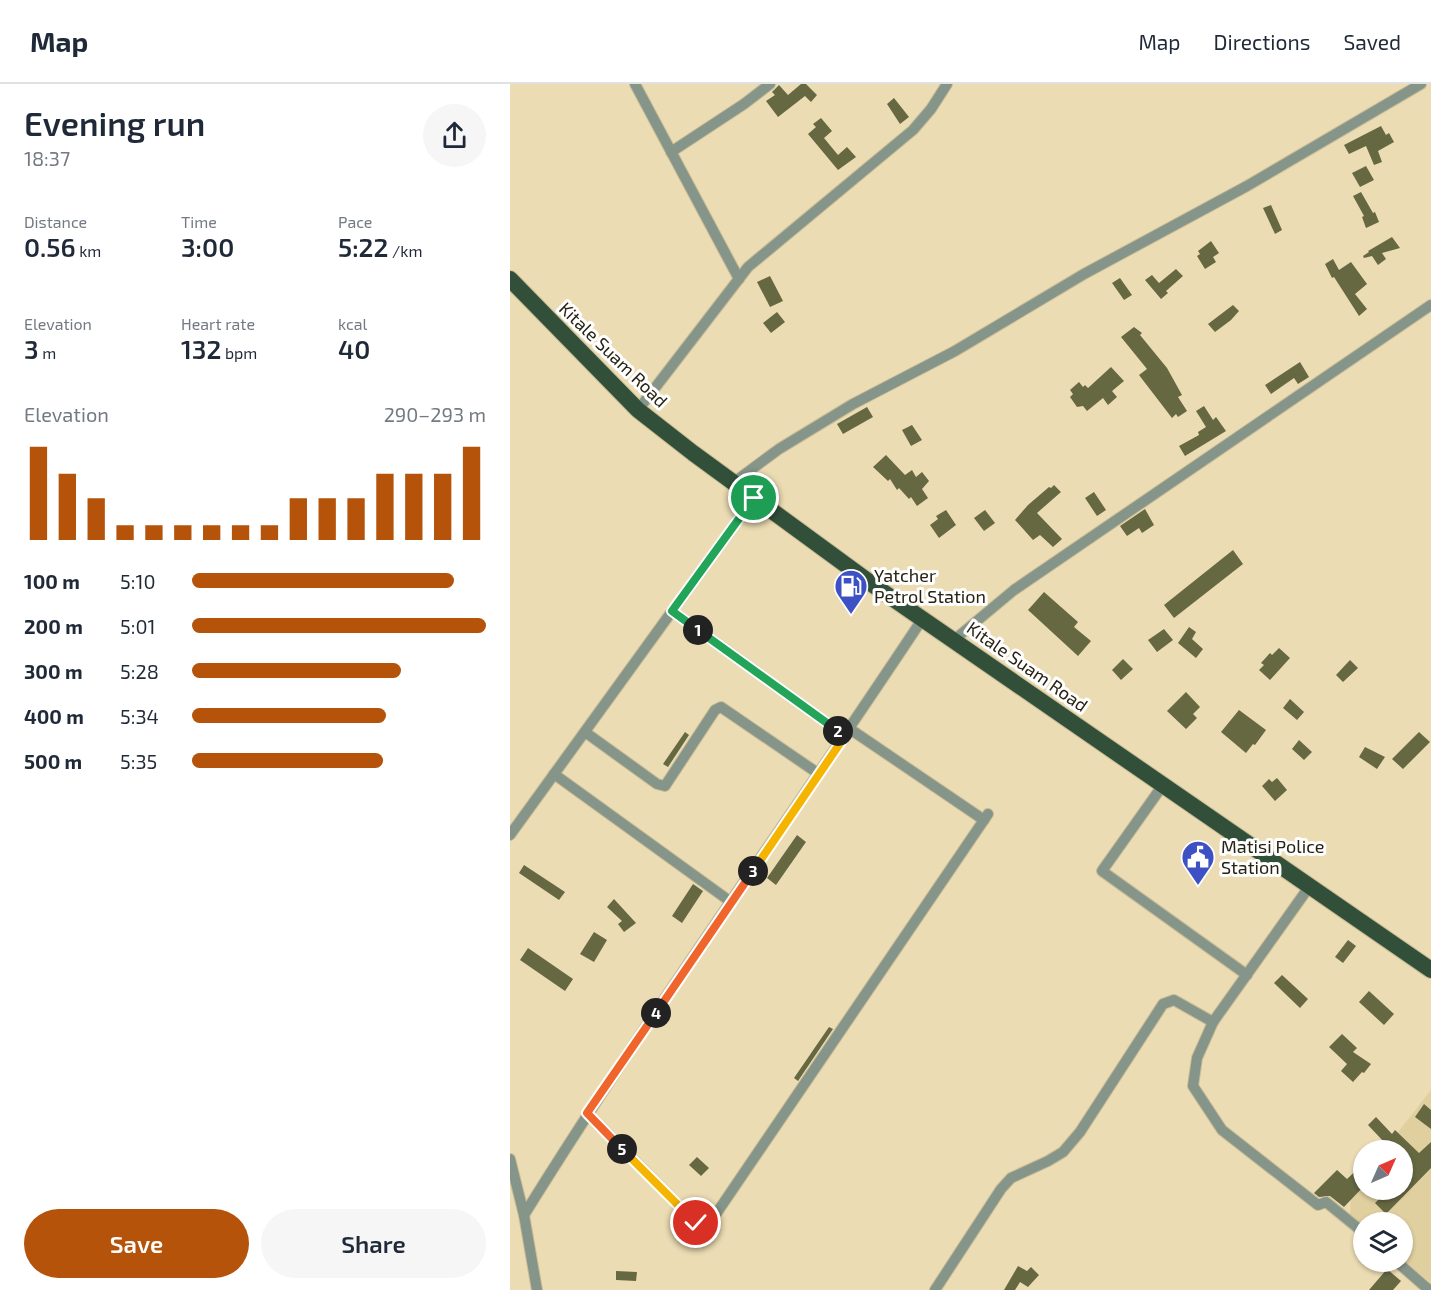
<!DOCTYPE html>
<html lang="en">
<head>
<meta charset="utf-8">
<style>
	body { margin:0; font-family:"Exo 2",sans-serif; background:#f6f6f7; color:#1f2937; height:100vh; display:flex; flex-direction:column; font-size:22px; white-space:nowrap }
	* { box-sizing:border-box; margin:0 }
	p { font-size:20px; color:#747a83 }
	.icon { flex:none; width:33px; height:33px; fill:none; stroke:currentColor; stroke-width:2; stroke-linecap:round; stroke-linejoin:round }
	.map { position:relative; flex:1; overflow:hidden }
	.sheet { display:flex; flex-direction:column; background:#fff; width:510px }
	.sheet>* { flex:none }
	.needle { width:39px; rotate:45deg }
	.tools { position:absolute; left:843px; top:1056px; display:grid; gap:12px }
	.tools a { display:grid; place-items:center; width:60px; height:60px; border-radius:50%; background:#fff; box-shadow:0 2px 4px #0004; font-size:30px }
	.pin { position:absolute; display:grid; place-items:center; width:51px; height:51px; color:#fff; margin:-26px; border:3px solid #fff; border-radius:50%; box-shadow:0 2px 6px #0007 }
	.km { position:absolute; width:30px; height:30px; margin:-15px; border-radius:50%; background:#222; color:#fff; font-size:16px; line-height:30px; text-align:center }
	.round { display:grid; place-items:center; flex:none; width:63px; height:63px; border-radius:32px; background:#f6f6f7 }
	.headline { display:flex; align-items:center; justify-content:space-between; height:102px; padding:0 24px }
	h1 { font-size:33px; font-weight:600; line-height:45px }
	.figures { display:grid; grid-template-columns:repeat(3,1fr); gap:9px; height:102px; padding:6px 24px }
	.figures div { display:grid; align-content:center }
	.figures b { font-size:26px; font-weight:600 }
	.figures small { font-size:16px; font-weight:400 }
	.figures p { font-size:16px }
	.chart { height:168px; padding:12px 24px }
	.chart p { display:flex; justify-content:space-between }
	.chart svg { width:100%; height:108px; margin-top:6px; stroke:#b45309; stroke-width:6 }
	.cta { display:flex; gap:12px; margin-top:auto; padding:12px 24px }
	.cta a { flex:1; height:69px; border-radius:36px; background:#b45309; color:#fff; font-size:24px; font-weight:600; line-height:69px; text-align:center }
	.cta a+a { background:#f6f6f7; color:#1f2937 }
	ul { padding:0 24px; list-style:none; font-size:20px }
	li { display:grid; grid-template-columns:96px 72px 1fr; align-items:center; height:45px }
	li i { height:15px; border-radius:8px; background:#b45309 }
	header { display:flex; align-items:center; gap:36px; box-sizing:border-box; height:84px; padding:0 30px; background:#fff; border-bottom:2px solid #e0e1e3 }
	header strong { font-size:28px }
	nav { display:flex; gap:33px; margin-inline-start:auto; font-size:21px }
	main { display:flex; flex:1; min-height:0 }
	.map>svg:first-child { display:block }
	.built { fill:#e0cf9f }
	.building { fill:#666842 }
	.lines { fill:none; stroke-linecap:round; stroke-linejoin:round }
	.minor-casing { stroke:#c8bb96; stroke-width:12 }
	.trunk-casing { stroke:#c8bb96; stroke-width:18 }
	.minor { stroke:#869589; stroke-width:10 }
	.trunk { stroke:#325039; stroke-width:16 }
	.split-1-casing { stroke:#fff; stroke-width:12 }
	.split-2-casing { stroke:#fff; stroke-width:12 }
	.split-3-casing { stroke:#fff; stroke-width:12 }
	.split-4-casing { stroke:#fff; stroke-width:12 }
	.split-5-casing { stroke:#fff; stroke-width:12 }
	.split-6-casing { stroke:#fff; stroke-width:12 }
	.split-1 { stroke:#22a559; stroke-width:8 }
	.split-2 { stroke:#22a559; stroke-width:8 }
	.split-3 { stroke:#f5b400; stroke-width:8 }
	.split-4 { stroke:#f0652b; stroke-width:8 }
	.split-5 { stroke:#f0652b; stroke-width:8 }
	.split-6 { stroke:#f5b400; stroke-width:8 }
	.labels { text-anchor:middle; stroke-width:6; stroke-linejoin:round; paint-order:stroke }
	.street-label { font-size:18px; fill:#272212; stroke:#fefefe }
	.poi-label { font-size:18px; fill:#272212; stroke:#fefefe; text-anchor:start }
</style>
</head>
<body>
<header>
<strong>Map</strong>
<nav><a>Map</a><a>Directions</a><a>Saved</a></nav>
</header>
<main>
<section class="sheet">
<div class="headline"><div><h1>Evening run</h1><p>18:37</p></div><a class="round"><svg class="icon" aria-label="share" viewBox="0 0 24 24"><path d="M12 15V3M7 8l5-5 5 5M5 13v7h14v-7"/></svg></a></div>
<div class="figures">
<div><p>Distance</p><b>0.56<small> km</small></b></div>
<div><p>Time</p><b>3:00</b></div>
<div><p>Pace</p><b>5:22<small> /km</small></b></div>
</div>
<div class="figures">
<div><p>Elevation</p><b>3<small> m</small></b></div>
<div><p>Heart rate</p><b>132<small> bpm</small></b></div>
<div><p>kcal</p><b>40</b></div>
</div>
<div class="chart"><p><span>Elevation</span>290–293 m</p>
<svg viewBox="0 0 160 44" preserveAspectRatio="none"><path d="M5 44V6M15 44V17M25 44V27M35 44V38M45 44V38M55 44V38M65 44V38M75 44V38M85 44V38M95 44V27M105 44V27M115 44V27M125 44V17M135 44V17M145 44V17M155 44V6"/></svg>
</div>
<ul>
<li><b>100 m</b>5:10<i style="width:89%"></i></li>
<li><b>200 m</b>5:01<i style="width:100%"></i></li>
<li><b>300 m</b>5:28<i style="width:71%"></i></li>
<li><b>400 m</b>5:34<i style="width:66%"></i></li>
<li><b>500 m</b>5:35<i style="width:65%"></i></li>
</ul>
<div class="cta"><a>Save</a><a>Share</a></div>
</section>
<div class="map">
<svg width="921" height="1206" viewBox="0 0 921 1206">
	<rect width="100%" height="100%" fill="#ebdcb3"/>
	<path class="built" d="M921,1006V1199L893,1176L892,1138H854L853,1146L840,1135L841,1104L853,1090L854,1106H892V1066H874Z"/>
	<g class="building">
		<path d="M291,0H296L307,11L301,18L295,12L268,33L256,17L265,11L262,8L269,1L278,11Z"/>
		<path d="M384,14L399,33L390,40L377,20Z"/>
		<path d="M311,34L322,47L314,54L328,71L337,63L346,73L328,86L298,50L306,43L303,40Z"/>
		<path d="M871,42L876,51L879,49L884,58L868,67L872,78L864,81L856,62L839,70L834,61Z"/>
		<path d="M856,82L864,96L850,103L842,89Z"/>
		<path d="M851,108L863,129L865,128L869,138L856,144L852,133L854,132L843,112Z"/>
		<path d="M761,121L772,146L765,150L753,124Z"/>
		<path d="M882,153L890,164L872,169L876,175L868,181L862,172L854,174L853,172L859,168L858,167Z"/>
		<path d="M701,157L709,169L703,173L706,178L695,185L687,172L690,170L688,167Z"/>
		<path d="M823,175L829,186L841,178L857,200L845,210L857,225L849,232L824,193L822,194L815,180Z"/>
		<path d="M666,185L673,192L656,207L658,209L651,215L635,196L642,191L649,199Z"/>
		<path d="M260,192L273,217L260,223L247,198Z"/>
		<path d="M610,194L622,211L614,216L602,199Z"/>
		<path d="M723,221L729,227L721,236L705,248L698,240Z"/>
		<path d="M267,228L275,238L261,249L253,239Z"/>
		<path d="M624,243L632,249L630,251L657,284L672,311L668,313L677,327L668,333L666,330L662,334L629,291L637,285L611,253Z"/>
		<path d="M790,278L799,293L788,300L784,294L761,310L755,301Z"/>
		<path d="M601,283L614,297L602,307L607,313L598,321L593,314L577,327L573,322L567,323L560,313L563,310L560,306L569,298L573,303L575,301L578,304Z"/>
		<path d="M694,322L703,336L706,333L716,347L675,372L669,362L689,351L688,348L696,343L686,327Z"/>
		<path d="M357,323L363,333L333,350L327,340Z"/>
		<path d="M402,341L412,356L401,362L392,346Z"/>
		<path d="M376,371L395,391L402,386L406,393L412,388L419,397L412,405L418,414L407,422L401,413L399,415L389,404L387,406L380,395L378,397L363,383Z"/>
		<path d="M544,401L551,408L527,429L552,455L543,463L530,451L523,456L505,436L518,421L539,403L541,404Z"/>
		<path d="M584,408L596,426L587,432L575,414Z"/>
		<path d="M635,425L644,441L632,449L629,444L617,452L610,442Z"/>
		<path d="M436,426L446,441L429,454L420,441L428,435L426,432Z"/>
		<path d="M475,426L485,439L474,447L464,434Z"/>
		<path d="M723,466L733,480L664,534L654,521Z"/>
		<path d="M534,508L568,538L564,543L581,557L568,572L518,526Z"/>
		<path d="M679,543L686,548L682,555L693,565L686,574L668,559Z"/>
		<path d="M654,545L663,556L647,568L638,556Z"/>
		<path d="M769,564L780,574L760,596L749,586L754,581L751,579L760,569L762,571Z"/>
		<path d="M613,575L623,585L611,596L602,586Z"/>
		<path d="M840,576L848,584L833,598L826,591Z"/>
		<path d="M676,608L690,623L683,630L687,634L676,645L657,627Z"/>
		<path d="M780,615L794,628L787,636L773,624Z"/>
		<path d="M729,626L756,646L745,661L743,660L736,669L711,648Z"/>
		<path d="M175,648L179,651L158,683L153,680Z"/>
		<path d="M909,648L920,658L893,685L882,675Z"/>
		<path d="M789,656L802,668L794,676L782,665Z"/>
		<path d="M855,663L875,673L867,685L849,673Z"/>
		<path d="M767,694L777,706L765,717L752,702L759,695L762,698Z"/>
		<path d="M287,751L296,758L266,801L257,794Z"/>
		<path d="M14,781L55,808L49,816L9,789Z"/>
		<path d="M183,800L193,807L172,839L162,832Z"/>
		<path d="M104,815L126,839L114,848L108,840L112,837L97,823Z"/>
		<path d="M84,848L97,856L84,878L70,870Z"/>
		<path d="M838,856L846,862L833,879L825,873Z"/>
		<path d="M18,864L63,895L55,907L10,876Z"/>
		<path d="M772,891L798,915L790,924L764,899Z"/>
		<path d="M859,907L884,930L874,941L849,918Z"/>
		<path d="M319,943L323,945L288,997L284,994Z"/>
		<path d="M832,950L847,964L843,968L861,980L854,989L852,988L843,998L831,987L837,980L819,963Z"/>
		<path d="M914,1020L921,1026V1045L905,1033Z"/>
		<path d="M866,1033L882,1050L885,1046L909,1069L921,1058V1084L876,1130L865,1119L878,1106H892V1066H865L874,1058L858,1041Z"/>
		<path d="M187,1073L199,1084L191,1092L179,1081Z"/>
		<path d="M854,1079V1102L834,1123L820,1112L809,1113L804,1109L827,1086L837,1095Z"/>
		<path d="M508,1182L517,1187L521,1183L529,1191L518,1203L510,1198L505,1206H494Z"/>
		<path d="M877,1185L891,1197L883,1206H859Z"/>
		<path d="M106,1187L127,1188L126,1197L106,1196Z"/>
	</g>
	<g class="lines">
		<defs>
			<g id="minor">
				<path d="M125,0L229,195"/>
				<path d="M161,68L234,20L260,0"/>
				<path d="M128,326L238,183L403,46L421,25L437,0"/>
				<path d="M223,399L269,365L343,320L445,267L574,190L737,102L911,0"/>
				<path d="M162,527L335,652"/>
				<path d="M444,556L504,506L921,221"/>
				<path d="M340,645L474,736"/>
				<path d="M75,648L147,700L155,702L205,626L211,623L309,690"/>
				<path d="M44,690L221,818"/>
				<path d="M653,701L592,787L737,891"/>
				<path d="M0,751L244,414"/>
				<path d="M703,938L687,974L683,1002L712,1046L808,1121L816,1118L854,1149"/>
				<path d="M77,1029L186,1139L192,1141L206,1130L478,730"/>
				<path d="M0,1075L14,1131L27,1206"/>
				<path d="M14,1131C140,928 281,734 413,534"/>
				<path d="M887,1178L919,1206"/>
				<path d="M425,1206L491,1105L501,1094L538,1077L553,1068L570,1048L653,920L664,916L703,938L799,803"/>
			</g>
			<path id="trunk" d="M0,195L128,326L183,369L366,503L921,886"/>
		</defs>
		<use href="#minor" class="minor-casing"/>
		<use href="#trunk" class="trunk-casing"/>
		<use href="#minor" class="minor"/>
		<use href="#trunk" class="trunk"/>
	</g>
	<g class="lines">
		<defs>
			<path id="split-1" d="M188,546L162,527L244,414"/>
			<path id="split-2" d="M188,546L328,647"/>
			<path id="split-3" d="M243,787L335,652L328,647"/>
			<path id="split-4" d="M146,929L243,787"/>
			<path id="split-5" d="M112,1065L77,1029L146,929"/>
			<path id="split-6" d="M112,1065L186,1139"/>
		</defs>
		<use href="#split-1" class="split-1-casing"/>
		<use href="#split-2" class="split-2-casing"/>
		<use href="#split-3" class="split-3-casing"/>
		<use href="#split-4" class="split-4-casing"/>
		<use href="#split-5" class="split-5-casing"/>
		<use href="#split-6" class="split-6-casing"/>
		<use href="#split-1" class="split-1"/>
		<use href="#split-2" class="split-2"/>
		<use href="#split-3" class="split-3"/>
		<use href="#split-4" class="split-4"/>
		<use href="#split-5" class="split-5"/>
		<use href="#split-6" class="split-6"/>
	</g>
	<defs>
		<symbol id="fuel-pin" viewBox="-11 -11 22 30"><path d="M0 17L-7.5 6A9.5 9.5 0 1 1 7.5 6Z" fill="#3e51c4" stroke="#fefefe"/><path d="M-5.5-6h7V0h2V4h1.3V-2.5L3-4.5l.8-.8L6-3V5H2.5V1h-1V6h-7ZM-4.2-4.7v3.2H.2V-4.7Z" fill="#fff"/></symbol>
		<symbol id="civic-pin" viewBox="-11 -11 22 30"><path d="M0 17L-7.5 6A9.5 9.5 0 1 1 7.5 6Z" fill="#3e51c4" stroke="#fefefe"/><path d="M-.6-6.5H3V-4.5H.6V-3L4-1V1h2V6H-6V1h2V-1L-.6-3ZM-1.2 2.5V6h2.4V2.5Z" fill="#fff"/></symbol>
	</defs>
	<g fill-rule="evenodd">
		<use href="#fuel-pin" x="322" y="483" width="38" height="52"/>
		<use href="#civic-pin" x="669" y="754" width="38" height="52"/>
	</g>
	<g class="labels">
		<g class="street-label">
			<text transform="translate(103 271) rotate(44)" y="6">Kitale Suam Road</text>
			<text transform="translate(517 583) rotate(35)" y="6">Kitale Suam Road</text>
		</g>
		<g class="poi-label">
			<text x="364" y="498">Yatcher<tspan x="364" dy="21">Petrol Station</tspan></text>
			<text x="711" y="769">Matisi Police<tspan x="711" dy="21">Station</tspan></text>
		</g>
	</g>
</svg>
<div class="tools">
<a><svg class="needle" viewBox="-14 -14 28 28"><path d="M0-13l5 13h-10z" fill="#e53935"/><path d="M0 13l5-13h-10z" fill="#747a83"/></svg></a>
<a><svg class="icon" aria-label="layers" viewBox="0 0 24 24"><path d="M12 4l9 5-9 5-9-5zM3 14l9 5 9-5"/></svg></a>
</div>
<div class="pin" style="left:244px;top:414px;background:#1e9e55"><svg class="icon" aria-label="arrive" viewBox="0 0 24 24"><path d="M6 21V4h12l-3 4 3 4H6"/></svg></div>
<div class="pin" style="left:186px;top:1139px;background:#d93025"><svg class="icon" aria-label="check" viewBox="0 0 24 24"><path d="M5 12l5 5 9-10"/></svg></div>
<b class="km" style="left:188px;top:546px">1</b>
<b class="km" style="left:328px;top:647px">2</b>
<b class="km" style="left:243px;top:787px">3</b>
<b class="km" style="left:146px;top:929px">4</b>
<b class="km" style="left:112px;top:1065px">5</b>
</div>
</main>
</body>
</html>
